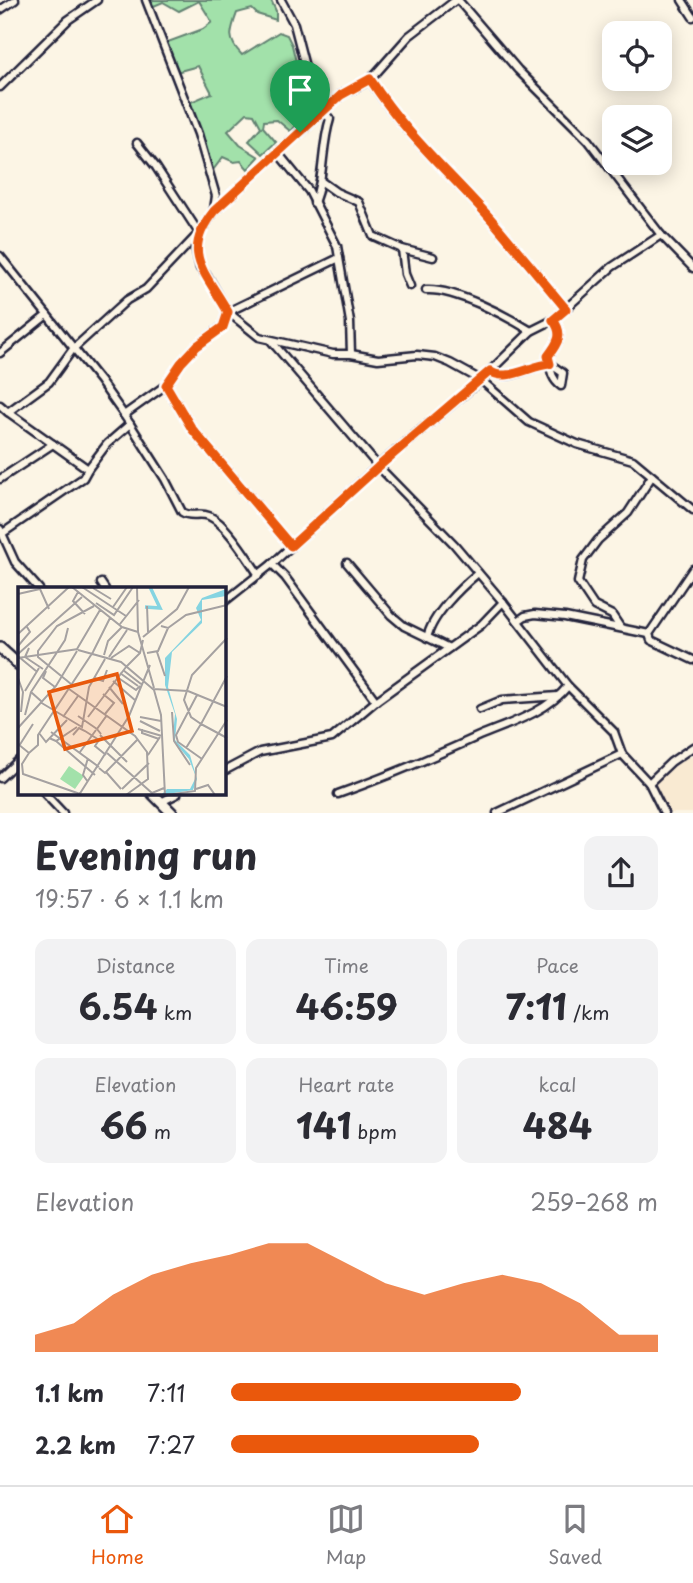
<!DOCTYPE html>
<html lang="en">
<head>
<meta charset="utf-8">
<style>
	body { margin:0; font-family:"Playpen Sans",sans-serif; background:#f2f2f3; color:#2b2b33; height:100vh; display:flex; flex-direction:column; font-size:26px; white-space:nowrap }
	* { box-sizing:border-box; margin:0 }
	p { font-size:23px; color:#7c7c81 }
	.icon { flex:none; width:38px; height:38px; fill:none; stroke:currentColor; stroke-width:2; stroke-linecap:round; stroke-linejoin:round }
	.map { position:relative; height:813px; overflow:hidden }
	.drawer { display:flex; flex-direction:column; background:#fff; flex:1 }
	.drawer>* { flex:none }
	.controls { position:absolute; left:602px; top:21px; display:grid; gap:14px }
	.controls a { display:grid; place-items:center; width:70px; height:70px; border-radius:14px; background:#fff; box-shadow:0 4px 18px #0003; font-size:35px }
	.pin { position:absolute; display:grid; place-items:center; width:60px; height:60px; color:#fff; margin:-72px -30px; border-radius:50% 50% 50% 0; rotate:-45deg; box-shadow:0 0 7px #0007 }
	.pin .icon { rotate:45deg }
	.round { display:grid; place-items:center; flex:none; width:74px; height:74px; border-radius:14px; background:#f2f2f3 }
	.head { display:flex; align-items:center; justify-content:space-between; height:119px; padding:0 35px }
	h1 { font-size:38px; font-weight:700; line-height:52px }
	.metrics { display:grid; grid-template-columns:repeat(3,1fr); gap:10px; height:119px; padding:7px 35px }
	.metrics div { display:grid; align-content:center; border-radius:14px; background:#f2f2f3; text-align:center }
	.metrics b { font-size:35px; font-weight:700 }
	.metrics small { font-size:19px; font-weight:400 }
	.metrics p { font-size:19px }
	.chart { height:196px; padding:14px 35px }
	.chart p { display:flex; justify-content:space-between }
	.chart svg { width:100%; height:126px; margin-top:7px; fill:#ea580c; opacity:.7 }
	ul { padding:0 35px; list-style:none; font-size:23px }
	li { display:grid; grid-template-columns:112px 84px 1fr; align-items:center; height:52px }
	li i { height:18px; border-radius:9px; background:#ea580c }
	.menu { display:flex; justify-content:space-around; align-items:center; height:98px; border-top:2px solid #e1e1e2; background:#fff; font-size:19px; color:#7c7c81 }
	.menu a { display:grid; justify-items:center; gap:4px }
	.menu .current { color:#ea580c }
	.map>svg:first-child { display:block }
	.built { fill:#f9ead2 }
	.green { fill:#a2e1aa; stroke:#628272; stroke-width:2 }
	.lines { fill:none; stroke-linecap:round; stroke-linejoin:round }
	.street-casing { stroke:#22223b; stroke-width:11 }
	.secondary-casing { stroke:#22223b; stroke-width:14 }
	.street { stroke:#fcf5e5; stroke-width:6 }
	.secondary { stroke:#fcf5e5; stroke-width:9 }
	.route-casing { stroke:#fff; stroke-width:14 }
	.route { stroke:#ea580c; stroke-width:9 }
	.inset-river { fill:none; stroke:#85d4e1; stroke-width:3.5 }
	.inset-road { fill:none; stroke:#a5a1a1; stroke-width:2 }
	.view { fill:#e8590c; fill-opacity:0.15; stroke:#e8590c; stroke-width:3.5 }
	.inset-edge { fill:none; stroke:#22223b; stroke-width:3.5 }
</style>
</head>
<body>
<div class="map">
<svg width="693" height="813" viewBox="0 0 693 813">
	<rect width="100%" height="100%" fill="#fcf5e5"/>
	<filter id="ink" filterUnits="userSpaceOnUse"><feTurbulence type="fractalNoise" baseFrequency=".0143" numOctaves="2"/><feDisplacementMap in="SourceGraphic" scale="14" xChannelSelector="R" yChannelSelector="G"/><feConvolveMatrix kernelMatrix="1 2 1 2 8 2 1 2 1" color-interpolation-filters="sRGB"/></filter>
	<g filter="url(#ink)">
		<path class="built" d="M693,756V813H671L653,784L684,759Z"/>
		<path class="green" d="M148,0H271L276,11V20L257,14L252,9L237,13C230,32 227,40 242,55L279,32L287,35L292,45L300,79L282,83C276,97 279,104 288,116L298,109L296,99L301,98L308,105L307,117L290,131L277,120L264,121L263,127L276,142L263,154L249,141L261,127L254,114L247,113L228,131L240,145L259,157L248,169L241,161L234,162L223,157L210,174L186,104L212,93L198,66L176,72L165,43L203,29L212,22L199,1L179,11L163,2L149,8Z"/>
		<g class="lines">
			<defs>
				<g id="street">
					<path d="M146,0L198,134L216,196L214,209"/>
					<path d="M281,0L294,24L318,117"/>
					<path d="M456,0L409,36L370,80L341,95L214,211L199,233L196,250L200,268L208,277L228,312L259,337L333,354H351L378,359L417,355L435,357L450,363L481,380L529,422L577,444L633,460L693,510"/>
					<path d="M458,0L518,70L588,140L661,235L693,268"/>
					<path d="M682,0L693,17"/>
					<path d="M0,10L15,0"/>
					<path d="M370,80C406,135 447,170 490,218C516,248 541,279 566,309"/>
					<path d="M0,87L68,20L97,0"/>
					<path d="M278,153L309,191L337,246L350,322L351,354"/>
					<path d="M322,182L336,192L359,202L373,236L402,249L433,257"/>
					<path d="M314,203C325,175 321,147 330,119L324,112"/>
					<path d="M402,249L405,274L410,286"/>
					<path d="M0,256L100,381L124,415"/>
					<path d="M426,290C454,288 507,316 531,331"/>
					<path d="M272,342L378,466L454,544L503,602L568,686L614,732L622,754L649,783L664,813"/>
					<path d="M0,353L47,315"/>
					<path d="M490,371C507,384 531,365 550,364L563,373L561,386C550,378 551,368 548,356C558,343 564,334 553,320"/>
					<path d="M166,385L192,429L291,546"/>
					<path d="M0,405L8,412L49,382L73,349L127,300L146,289L199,233L156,167L137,143"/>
					<path d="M8,412L88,469L107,444L130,424L165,479L182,512C191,518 199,512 209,516C227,524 247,558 259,575"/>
					<path d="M130,424L124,415L166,385L181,363L197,346L223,326L228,312L339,258"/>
					<path d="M0,479L53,444"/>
					<path d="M0,529L15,562L39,589"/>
					<path d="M3,533L83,478L88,469"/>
					<path d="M347,563L391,615L404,626L449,648"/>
					<path d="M272,564L285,577L376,701L481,625L503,602"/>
					<path d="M693,569L649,634L651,640L693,660"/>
					<path d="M101,583L105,589"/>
					<path d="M224,602L272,564L378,466L481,380L531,331L553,320L612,267L661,235"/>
					<path d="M518,621L525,616L535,614L565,617L649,634"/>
					<path d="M620,627L612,615L594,606L578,582L583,560L598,540L628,513L652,476"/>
					<path d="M427,638C432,615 460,588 478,573"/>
					<path d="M480,709L502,700L558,696"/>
					<path d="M224,771L260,752L332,738L376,701"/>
					<path d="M0,778L19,760"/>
					<path d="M649,783L671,762L693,747"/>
					<path d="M45,794L63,813"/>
					<path d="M338,794C386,777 433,757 479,736C510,723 546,713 568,686"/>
					<path d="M161,802L177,794"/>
					<path d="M497,813L622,754"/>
				</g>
				<g id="secondary">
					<path d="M0,648L19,665"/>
					<path d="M153,794L172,813"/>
				</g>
			</defs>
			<use href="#street" class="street-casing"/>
			<use href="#secondary" class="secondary-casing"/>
			<use href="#street" class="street"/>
			<use href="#secondary" class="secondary"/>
		</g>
	</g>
	<g class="lines" filter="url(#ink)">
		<defs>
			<path id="route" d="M370,79C406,135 447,170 490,218C516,248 541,279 566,309L553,320C564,334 558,343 548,356L550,364C531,365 506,383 490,371L378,467L291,546L192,429L166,385L181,363L197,346L223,327L228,312C205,271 180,254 214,211L341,95Z"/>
		</defs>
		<use href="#route" class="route-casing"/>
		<use href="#route" class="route"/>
	</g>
	<g transform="translate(18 587)">
		<rect width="208" height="208" fill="#fcf5e5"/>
		<path d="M51,179L66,189L57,202L42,192Z" fill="#a2e1aa"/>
		<path d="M208,2V9L184,13V36L154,65L150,100L159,132L157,153L172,168L179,192L175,203L143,208L149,202H172L178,190L171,172L157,156L155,148L157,127L147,98V71L183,33L178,21L184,11Z" fill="#85d4e1"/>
		<path class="inset-river" d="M127,20L142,21L132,0"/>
		<path class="inset-road" d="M54,0L104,40L120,45M64,0L108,29M119,0L120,45L136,101M75,1L93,12M60,5L55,14L67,27M0,7L22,2L31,22M78,16L96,28L115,0M129,19L130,45M95,20L109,0M102,37L121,13M143,39L150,41L168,28L209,18M0,47L51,0M125,50L159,22L171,0M0,59L12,45L9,40M11,61L7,70L25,82M59,62L82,23M60,63L103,75L136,103M139,65L147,89M129,66L140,64L150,41M0,67L64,10M86,68L90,54L104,40M1,70L18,84M91,70L109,43M0,71L60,62M93,71L111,59L122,66M109,79L122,66L125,53M105,83L123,97M28,84L25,91L37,100M102,86L120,99M209,89L183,137L209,151M99,90L118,103L122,99M0,91L5,105L3,125M76,91L85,94L89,83M95,94L118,114M53,97L20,70V64L39,39L76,19M91,100L105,117M51,102L117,149L129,165L130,192L108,208M135,102L170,104L209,120M136,103L143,128L147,208M7,104L21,81M85,107L96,116L87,127M179,108L158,148L160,155L184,172M23,114L13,105L47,53L50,41M22,115L64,140L71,100L87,72M154,125L156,154L172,178M7,128L13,105M60,129L79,142M45,130L60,109M70,130L108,80M122,130L143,134M122,134L142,144M0,141L38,99L59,64M120,142L144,149M124,142V146L141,152M33,145L81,180M21,146L28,155L49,133M83,147L79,142L89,128M55,148L61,141L67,144L81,153L77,159L88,168M82,148L109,175M31,151L38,154L59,140M38,154L77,188M0,157L11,166L20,158V148L75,65L92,31M1,159L15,137M168,161L183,137L173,130L166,113L174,88L209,51M62,165L78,143M11,166L4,177L5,187L65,208M89,166L134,206L146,201M130,168L142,150M70,171L65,188L70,195M81,181L87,186L120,152M88,185L103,202M104,202L131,176M178,202L190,198L197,208M61,208L111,129L132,78M149,208L177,204L178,181L209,133"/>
		<path class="view" d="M99,87L114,144L47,162L31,105Z"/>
		<rect width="208" height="208" class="inset-edge"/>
	</g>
</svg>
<div class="controls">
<a><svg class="icon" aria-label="locate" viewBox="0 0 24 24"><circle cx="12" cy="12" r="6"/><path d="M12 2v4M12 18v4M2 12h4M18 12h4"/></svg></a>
<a><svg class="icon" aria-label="layers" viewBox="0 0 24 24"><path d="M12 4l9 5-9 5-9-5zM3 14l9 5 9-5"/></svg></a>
</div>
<div class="pin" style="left:300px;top:132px;background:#1e9e55"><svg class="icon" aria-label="arrive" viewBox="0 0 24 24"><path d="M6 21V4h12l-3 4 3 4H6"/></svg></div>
</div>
<section class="drawer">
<div class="head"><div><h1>Evening run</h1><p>19:57 · 6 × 1.1 km</p></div><a class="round"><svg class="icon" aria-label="share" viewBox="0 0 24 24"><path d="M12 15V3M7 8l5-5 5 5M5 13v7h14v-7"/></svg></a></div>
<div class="metrics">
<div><p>Distance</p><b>6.54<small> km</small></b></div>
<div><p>Time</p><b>46:59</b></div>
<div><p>Pace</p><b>7:11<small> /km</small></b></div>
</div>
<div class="metrics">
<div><p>Elevation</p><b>66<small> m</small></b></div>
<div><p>Heart rate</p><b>141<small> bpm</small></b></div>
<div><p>kcal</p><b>484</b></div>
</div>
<div class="chart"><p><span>Elevation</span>259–268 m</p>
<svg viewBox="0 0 160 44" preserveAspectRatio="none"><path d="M0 44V38L10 34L20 24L30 17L40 13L50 10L60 6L70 6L80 13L90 20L100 24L110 20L120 17L130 20L140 27L150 38L160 38V44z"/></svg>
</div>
<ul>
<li><b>1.1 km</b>7:11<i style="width:68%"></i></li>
<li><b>2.2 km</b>7:27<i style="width:58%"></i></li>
</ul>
</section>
<nav class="menu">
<a class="current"><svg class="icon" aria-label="home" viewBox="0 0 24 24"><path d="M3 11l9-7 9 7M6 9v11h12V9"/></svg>Home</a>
<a><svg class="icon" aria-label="map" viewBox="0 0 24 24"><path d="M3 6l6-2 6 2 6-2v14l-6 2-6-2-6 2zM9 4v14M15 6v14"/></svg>Map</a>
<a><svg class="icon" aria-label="saved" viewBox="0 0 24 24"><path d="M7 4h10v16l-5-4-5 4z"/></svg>Saved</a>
</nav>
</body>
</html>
